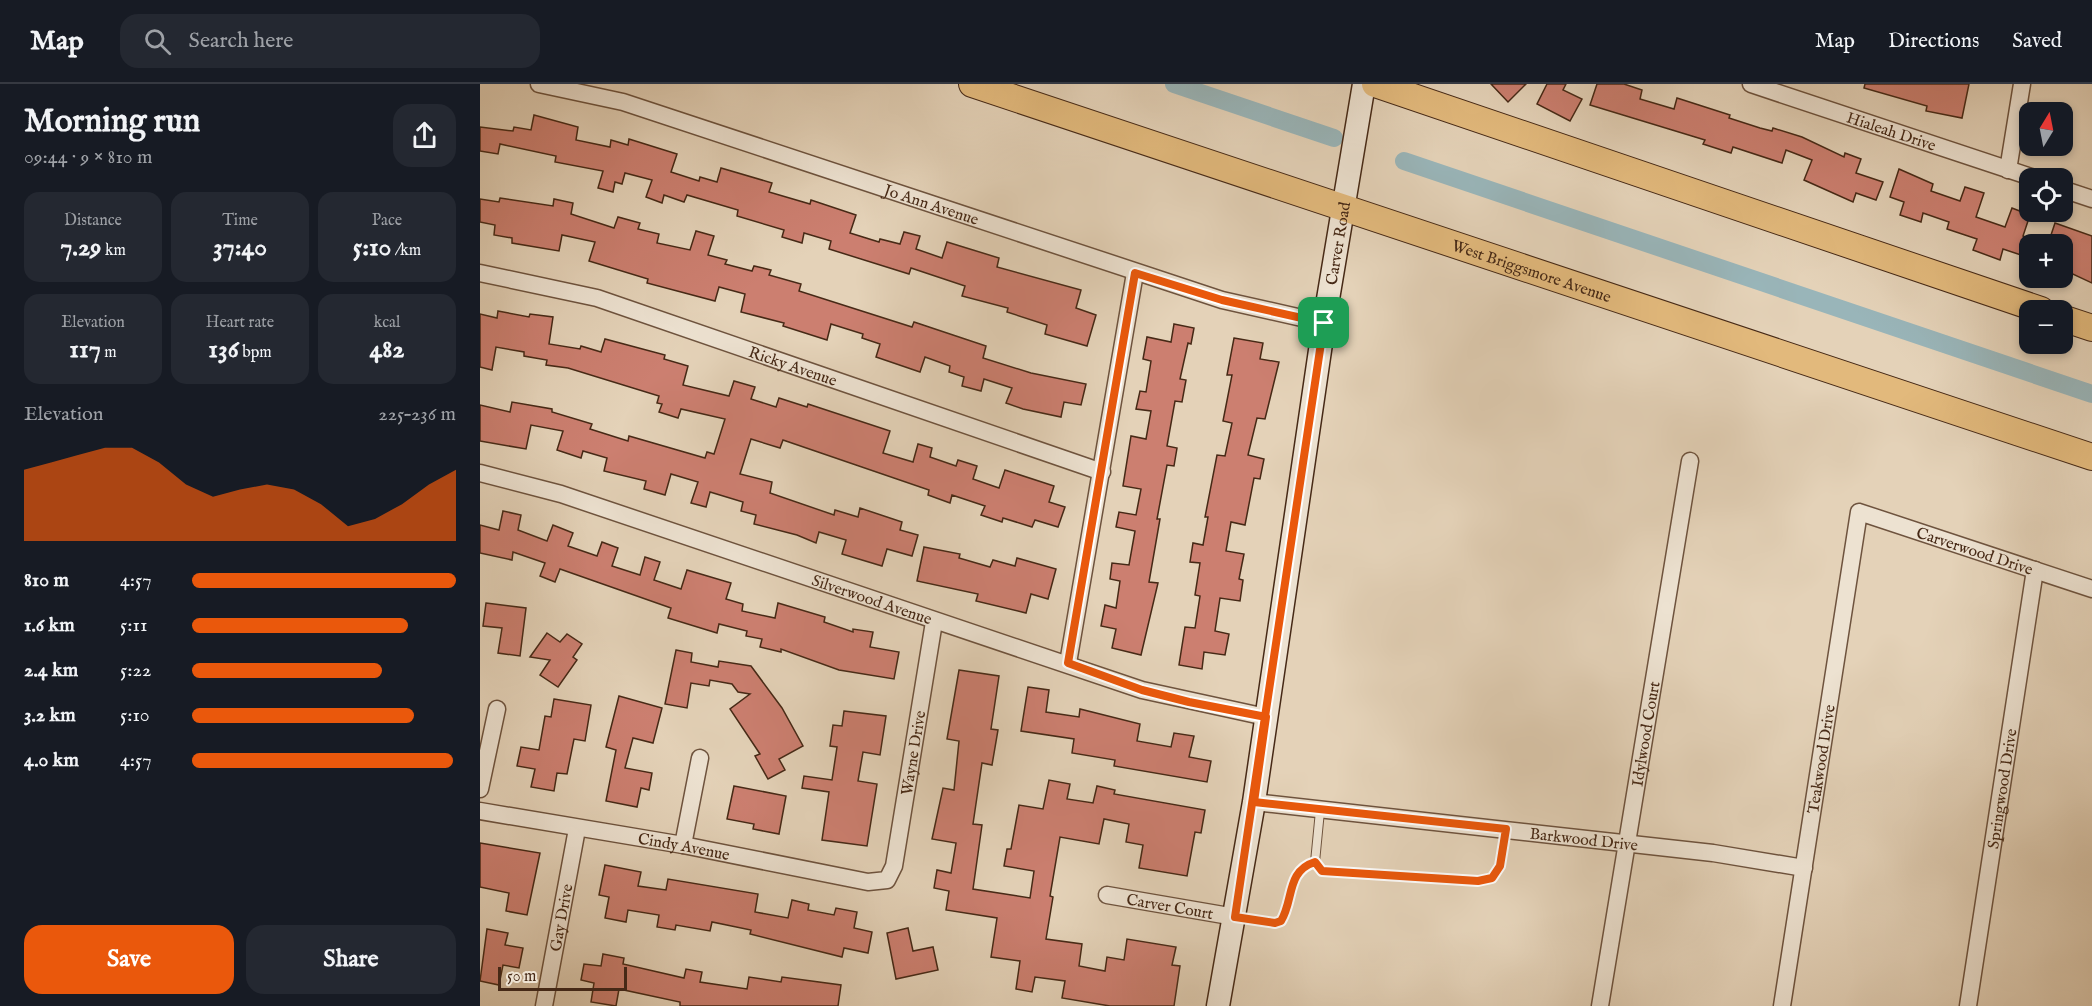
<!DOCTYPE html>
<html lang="en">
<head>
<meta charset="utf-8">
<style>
	body { margin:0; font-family:"IM FELL English",serif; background:#242831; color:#f1f3f6; height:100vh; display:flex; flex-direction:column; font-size:22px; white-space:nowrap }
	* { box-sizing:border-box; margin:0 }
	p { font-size:20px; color:#9ea1a6 }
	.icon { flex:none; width:33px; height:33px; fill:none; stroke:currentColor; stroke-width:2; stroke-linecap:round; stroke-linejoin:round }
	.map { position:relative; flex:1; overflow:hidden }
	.details { display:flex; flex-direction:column; background:#171b24; width:480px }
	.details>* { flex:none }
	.needle { width:39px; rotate:10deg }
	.tools { position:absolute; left:1539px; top:18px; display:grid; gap:12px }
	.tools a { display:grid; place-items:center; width:54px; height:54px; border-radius:12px; background:#171b24; box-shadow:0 3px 9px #0003; font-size:30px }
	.scale { position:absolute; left:18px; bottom:15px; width:129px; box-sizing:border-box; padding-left:6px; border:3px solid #462916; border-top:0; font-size:16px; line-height:21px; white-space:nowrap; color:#462916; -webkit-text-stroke:4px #ede2d1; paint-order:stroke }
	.pin { position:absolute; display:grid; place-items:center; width:51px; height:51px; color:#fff; margin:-26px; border-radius:12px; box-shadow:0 3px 9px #0006 }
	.round { display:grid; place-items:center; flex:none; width:63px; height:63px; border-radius:18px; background:#242831 }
	.summary { display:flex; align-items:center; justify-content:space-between; height:102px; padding:0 24px }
	h1 { font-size:33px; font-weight:700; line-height:45px }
	.stats { display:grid; grid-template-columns:repeat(3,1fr); gap:9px; height:102px; padding:6px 24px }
	.stats div { display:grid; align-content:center; border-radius:15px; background:#242831; text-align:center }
	.stats b { font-size:26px; font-weight:700 }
	.stats small { font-size:16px; font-weight:400 }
	.stats p { font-size:16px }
	.chart { height:168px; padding:12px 24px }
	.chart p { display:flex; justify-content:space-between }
	.chart svg { width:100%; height:108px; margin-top:6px; fill:#ea580c; opacity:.7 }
	.button { display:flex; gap:12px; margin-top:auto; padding:12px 24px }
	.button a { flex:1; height:69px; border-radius:18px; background:#ea580c; color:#fff; font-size:24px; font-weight:700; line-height:69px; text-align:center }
	.button a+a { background:#242831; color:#f1f3f6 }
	ul { padding:0 24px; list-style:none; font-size:20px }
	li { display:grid; grid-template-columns:96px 72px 1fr; align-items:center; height:45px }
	li i { height:15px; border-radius:8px; background:#ea580c }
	header { display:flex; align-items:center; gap:36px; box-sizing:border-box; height:84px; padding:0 30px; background:#171b24; border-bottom:2px solid #363941 }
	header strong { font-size:28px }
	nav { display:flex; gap:33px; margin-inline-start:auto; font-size:21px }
	.search { width:420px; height:54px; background:#242831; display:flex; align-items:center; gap:15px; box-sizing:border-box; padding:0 21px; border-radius:18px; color:#9ea1a6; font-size:22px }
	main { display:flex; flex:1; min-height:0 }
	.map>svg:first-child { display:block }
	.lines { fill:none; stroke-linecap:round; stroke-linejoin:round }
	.canal { stroke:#99b5b9; stroke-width:18 }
	.building { fill:#cc7f70; stroke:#462916; stroke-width:1.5 }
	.lane-casing { stroke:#6e533e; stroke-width:10 }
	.street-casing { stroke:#6e533e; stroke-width:19 }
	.secondary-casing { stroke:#462916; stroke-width:25 }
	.primary-casing { stroke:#462916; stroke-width:28 }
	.lane { stroke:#ede2d1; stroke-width:8 }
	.street { stroke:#ede2d1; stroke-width:16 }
	.secondary { stroke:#ede2d1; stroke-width:22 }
	.primary { stroke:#e2b97c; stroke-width:26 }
	.route-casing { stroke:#fff; stroke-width:12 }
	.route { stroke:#ea580c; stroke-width:8 }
	.labels { text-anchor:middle; stroke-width:4.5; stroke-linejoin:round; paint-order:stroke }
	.street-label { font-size:16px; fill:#462916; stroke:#ede2d1 }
</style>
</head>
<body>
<header>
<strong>Map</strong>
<div class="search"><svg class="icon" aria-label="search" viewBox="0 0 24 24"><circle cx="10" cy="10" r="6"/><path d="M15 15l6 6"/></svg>Search here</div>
<nav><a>Map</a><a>Directions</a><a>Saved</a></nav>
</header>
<main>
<section class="details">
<div class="summary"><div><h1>Morning run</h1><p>09:44 · 9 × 810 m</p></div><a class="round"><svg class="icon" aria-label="share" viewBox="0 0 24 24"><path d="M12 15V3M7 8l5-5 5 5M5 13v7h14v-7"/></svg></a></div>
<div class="stats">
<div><p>Distance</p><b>7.29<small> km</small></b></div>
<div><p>Time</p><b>37:40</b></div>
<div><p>Pace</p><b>5:10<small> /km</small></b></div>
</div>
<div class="stats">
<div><p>Elevation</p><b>117<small> m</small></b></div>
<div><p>Heart rate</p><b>136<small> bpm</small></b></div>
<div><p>kcal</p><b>482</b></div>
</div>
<div class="chart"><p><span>Elevation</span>225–236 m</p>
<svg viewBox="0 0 160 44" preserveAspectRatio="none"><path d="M0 44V15L10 12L20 9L30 6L40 6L50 12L60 21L70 26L80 23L90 21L100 23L110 29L120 38L130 35L140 29L150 21L160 15V44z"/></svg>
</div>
<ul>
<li><b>810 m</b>4:57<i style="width:100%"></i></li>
<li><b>1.6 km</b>5:11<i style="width:82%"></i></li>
<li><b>2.4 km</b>5:22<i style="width:72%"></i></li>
<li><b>3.2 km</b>5:10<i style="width:84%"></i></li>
<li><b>4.0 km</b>4:57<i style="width:99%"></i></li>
</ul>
<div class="button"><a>Save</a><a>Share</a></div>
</section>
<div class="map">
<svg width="1612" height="922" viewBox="0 0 1612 922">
	<rect width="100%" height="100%" fill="#e4d2b8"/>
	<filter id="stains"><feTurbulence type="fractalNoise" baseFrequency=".00333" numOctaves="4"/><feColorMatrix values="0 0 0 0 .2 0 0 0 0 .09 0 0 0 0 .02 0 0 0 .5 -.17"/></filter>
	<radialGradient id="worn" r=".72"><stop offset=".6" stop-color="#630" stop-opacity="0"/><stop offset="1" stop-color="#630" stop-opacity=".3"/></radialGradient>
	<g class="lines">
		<g class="canal">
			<path d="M694,0L854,54"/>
			<path d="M924,77L1612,310"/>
		</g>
	</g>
	<g class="building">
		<path d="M1011,0H1046L1028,18Z"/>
		<path d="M1067,0H1086L1083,6L1102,15L1090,37L1057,20Z"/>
		<path d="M1117,0H1144L1162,6L1160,15L1194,25L1197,14L1250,31L1249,34L1280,44L1292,47L1293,44L1322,53L1364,73L1365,69L1381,75L1376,89L1403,98L1396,116L1376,109L1373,118L1324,96L1332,76L1306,66L1302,79L1253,63L1251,69L1223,60L1225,56L1110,21Z"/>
		<path d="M1385,0H1489L1482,34L1446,27L1447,22L1384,4Z"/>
		<path d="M54,31L98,43L96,56L130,63L131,56L148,61L149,55L197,70L191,88L219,97L220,93L237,98L241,84L292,99L289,108L330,120L331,116L376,131L370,149L399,158L400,155L420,160L424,148L440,152L436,165L462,174L467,158L519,174L517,183L601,206L596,224L616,231L607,262L565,250L567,241L527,228L528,224L482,212L485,202L431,184L429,190L349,165L351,157L324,149L322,159L302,153L304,146L257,132L258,126L207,111L204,118L184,111L182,119L166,113L172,96L145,89L142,100L135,98L133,108L118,104L123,87L75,78L76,72L20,60L18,70L0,67V43L33,47L34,43L51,46Z"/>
		<path d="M1419,85L1453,100L1451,107L1480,117L1485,103L1504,109L1496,133L1525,143L1532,124L1550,131L1543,152L1550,155V174L1523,165L1520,176L1493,166L1497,155L1467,145L1469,138L1443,129L1441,138L1420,131L1424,118L1410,113Z"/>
		<path d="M20,114L73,122L74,115L93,119L91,130L134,144L138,133L160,139L158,145L179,150L177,159L210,166L216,147L234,152L228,171L247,176L245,180L272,187L274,182L291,186L289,191L321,200L319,207L432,243L434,238L506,262L503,274L551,289L606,300L601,321L584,318L581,333L543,325L526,319L532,304L504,295L501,307L482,302L484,293L469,288L470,282L445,273L440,288L396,273L400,260L382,254L383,250L351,240L347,256L303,242L304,239L261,228L265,210L239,203L235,217L167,199L168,195L109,177L115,158L82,151L79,167L32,159V154L14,151L15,141L0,138V115L19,118Z"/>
		<path d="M1575,139L1612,152V199L1582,185V160H1568Z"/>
		<path d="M18,227L49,233L50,230L73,233L69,260L100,265L101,262L121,268L125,255L185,271L184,275L208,282L203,301L249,312L254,297L275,303L271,315L296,323L299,314L327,323L328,320L410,347L403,369L433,378L438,360L452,364L450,373L476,382L478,376L497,382L493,395L519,404L525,386L574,402L569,418L585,423L578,443L555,436L552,443L523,434L522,438L501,431L505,422L472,411L470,419L448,411L449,406L303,356L300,364L271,355L260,390L292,398L290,409L354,431L355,426L378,433L380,424L422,438L420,446L438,451L432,472L407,465L402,482L362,470L366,456L339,448L336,459L317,451L274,440L276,431L261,427L263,418L230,408L226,423L211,419L218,398L191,390L185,411L164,405L166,397L124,387L127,374L103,367L101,374L77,366L83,347L51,341L46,365L0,357V321L30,328L32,318L72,325V328L112,340L110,345L148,357L149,352L225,374L227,368L234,370L245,335L201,325L198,334L179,328L182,320L177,319L179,312L88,284L66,281L67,276L44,272V268L16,263L12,286L0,283V230L17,234Z"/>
		<path d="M694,240L714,244L711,260L708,259L700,295L706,296L702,318L695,317L687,362L697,364L694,382L687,381L677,435H680L669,498L678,499L661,571L632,564L636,545L621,542L625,521L636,524L640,497L630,495L632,479L649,481L655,447L636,443L639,428L656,431L661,405L643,402L651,352L666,355L671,327L656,325L660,307L666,308L671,277L663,275L667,253L691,258Z"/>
		<path d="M754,254L783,259L780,275L799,278L785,335L777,334L768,371L784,375L780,395L774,394L765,441L751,438L746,467L764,470L759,495L763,496L760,517L740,514L735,547L749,550L745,571L724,568L722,585L699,581L705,543L715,544L720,512L715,511L720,479L710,478L713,459L723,461L728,433H725L737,371L745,372L752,339L743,337L752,291H747Z"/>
		<path d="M23,427L41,431L38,446L67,457L73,441L93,449L88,462L117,472L122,458L138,464L132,482L160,491L165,473L180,478L174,496L201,505L207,486L251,499L246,515L263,520L262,527L295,534L298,519L345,533L344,538L373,548V545L393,548L390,563L419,568L414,595L359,586L301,565V568L280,563L282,555L266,552L267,547L239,540L237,549L188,534L191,524L80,485L75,498L60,492L65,479L33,468L32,476L0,469V441L19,446Z"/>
		<path d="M444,463L480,470L479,474L510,483L513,476L535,482L537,474L576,485L568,515L551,510L546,529L496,517L498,510L437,497Z"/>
		<path d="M6,519L46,524L40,572L18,569L22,544L3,542Z"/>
		<path d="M67,549L80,558L87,550L102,560L93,573L97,576L78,603L60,591L70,576L50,573Z"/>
		<path d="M196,566L212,569L211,578L238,583L239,577L271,582L302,624L323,662L299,675L305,686L288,695L275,672L280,670L250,625L270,610L258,608L252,600L230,596L229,602L211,599L207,624L185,620Z"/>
		<path d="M479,586L519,592L511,645L518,646L512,681L502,679L493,740L502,741L493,805L550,814L554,787L524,782L527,765H531L539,721L563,725L569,696L590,700L587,715L613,719L617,702L635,706L634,710L725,726L721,749L715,748L707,792L659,784L663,761L646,758L649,740L624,735L619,760L580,753L570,812L573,813L566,855L602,860L599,882L625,887L627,873L644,876L647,855L696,863L692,881L700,882L694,922H630L582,914L585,897L555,893L552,908L536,905L540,877L511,873L517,834L466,826L469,807L454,804L457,786L471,789L476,759L452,755L463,704L474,706L479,657L467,655Z"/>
		<path d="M548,603L569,606L566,628L599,633L600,625L660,640L657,657L691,663L694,649L714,652L709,673L731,677L727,698L634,682L635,676L592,669L594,655L541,647Z"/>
		<path d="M139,612L182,624L173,659L153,654L145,684L172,689L169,706L161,704L157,723L126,717L136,666L126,663Z"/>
		<path d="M74,615L111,621L105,657L94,655L87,690L77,689L74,707L51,703L55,685L37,682L41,663L59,666L65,632L71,633Z"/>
		<path d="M364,627L406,632L400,671L383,668L378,697L397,700L387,762L342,756L349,708L322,704L324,692L352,696L357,663L350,662L353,641L362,642Z"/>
		<path d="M254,702L306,712L299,750L273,745L274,740L247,735Z"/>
		<path d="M0,759L60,769L47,831L26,827L29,809L0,803Z"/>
		<path d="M125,781L161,788L158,802L186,806L188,795L278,810L275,828L308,834L312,816L329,820L328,826L354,831L356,824L377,828L374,844L392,848L388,869L364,864L362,873L270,850L271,846L232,838L230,847L196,841L195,846L177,843L179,831L148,826L146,838L125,834L129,813L119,811Z"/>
		<path d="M428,844L433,867L453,863L458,886L416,895L407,849Z"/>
		<path d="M7,845L28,849L25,861L43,864L39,884L23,881L19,901L0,897Z"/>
		<path d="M123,870L144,874L143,880L204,894L206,885L222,888L220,898L267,905L269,893L301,898L302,893L361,901L358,922H200V918L139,905L136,922L111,918L114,899L101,896L104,880L121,882Z"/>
	</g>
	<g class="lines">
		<defs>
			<g id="lane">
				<path d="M840,727L835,778L842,787L998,797L1012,794L1020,782L1026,745"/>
				<path d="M756,833L795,839L801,837C814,816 807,787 835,778"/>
			</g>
			<g id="street">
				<path id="s1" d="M59,0L143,18L742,216L844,239"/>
				<path id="s2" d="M1271,0L1554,94"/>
				<path d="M1528,86L1542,0"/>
				<path d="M1582,105L1612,115"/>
				<path id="s3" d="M0,189L117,214L622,388"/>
				<path id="s4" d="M0,389L81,410L662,606L786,633"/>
				<path d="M588,579L655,189"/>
				<path d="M0,705L17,625"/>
				<path id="s5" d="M774,718L1233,769L1324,784"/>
				<path id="s6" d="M0,727L203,761L388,798L407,796L414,782L454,538"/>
				<path d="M203,761L220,674"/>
				<path id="s7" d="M627,811L755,833"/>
				<path id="s8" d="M64,922L97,745"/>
				<path id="s9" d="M1120,922L1210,377"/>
				<path id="s10" d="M1302,922L1379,428L1612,505"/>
				<path id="s11" d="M1488,922L1555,486"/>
			</g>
			<g id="secondary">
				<path id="s12" d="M738,922L774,718L844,239L884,0"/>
			</g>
			<g id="primary">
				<path id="s13" d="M492,0L1612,373"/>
				<path d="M895,0L1561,226"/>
				<path d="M1582,234L1612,244"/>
			</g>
		</defs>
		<use href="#lane" class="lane-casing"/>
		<use href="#street" class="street-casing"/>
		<use href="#secondary" class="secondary-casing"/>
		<use href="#primary" class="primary-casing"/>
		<use href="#lane" class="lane"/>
		<use href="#street" class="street"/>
		<use href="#secondary" class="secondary"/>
		<use href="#primary" class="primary"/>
	</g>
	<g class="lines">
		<defs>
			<path id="route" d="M844,239L742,216L655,189L588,579L662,606L709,618L786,633L774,718L1026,745L1020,782L1012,794L998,797L842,787L835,778C806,787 814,816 801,837L795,839L755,833L844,239"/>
		</defs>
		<use href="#route" class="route-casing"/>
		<use href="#route" class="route"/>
	</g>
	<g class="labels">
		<g class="street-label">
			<text dy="6" stroke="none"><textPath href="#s2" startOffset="148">Hialeah Drive</textPath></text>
			<text dy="6" stroke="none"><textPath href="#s1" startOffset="411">Jo Ann Avenue</textPath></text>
			<text dy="6" stroke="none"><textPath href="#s12" startOffset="772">Carver Road</textPath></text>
			<text dy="6" stroke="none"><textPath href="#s13" startOffset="590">West Briggsmore Avenue</textPath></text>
			<text dy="6" stroke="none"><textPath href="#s3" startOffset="327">Ricky Avenue</textPath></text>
			<text dy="6" stroke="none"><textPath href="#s10" startOffset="622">Carverwood Drive</textPath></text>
			<text dy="6" stroke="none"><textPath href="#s4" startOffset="412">Silverwood Avenue</textPath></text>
			<text dy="6" stroke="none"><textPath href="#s9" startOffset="276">Idylwood Court</textPath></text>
			<text dy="6" stroke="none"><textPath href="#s6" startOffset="544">Wayne Drive</textPath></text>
			<text dy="6" stroke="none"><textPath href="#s10" startOffset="250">Teakwood Drive</textPath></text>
			<text dy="6" stroke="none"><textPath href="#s11" startOffset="220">Springwood Drive</textPath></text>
			<text dy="6" stroke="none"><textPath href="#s5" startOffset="332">Barkwood Drive</textPath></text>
			<text dy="6" stroke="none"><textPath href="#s6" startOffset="207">Cindy Avenue</textPath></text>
			<text dy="6" stroke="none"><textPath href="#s7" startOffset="64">Carver Court</textPath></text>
			<text dy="6" stroke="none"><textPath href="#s8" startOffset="90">Gay Drive</textPath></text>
		</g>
	</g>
	<rect width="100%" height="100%" filter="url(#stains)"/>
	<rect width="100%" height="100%" fill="url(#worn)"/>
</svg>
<div class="tools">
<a><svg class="needle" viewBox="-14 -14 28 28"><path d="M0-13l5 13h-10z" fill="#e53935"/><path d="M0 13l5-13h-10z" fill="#9ea1a6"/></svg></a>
<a><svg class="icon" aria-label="locate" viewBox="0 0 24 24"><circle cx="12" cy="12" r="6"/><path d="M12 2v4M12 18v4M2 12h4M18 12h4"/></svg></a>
<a>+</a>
<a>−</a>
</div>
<div class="scale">50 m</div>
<div class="pin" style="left:844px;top:239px;background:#1e9e55"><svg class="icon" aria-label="arrive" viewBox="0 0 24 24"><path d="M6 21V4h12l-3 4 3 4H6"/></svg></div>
</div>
</main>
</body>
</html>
